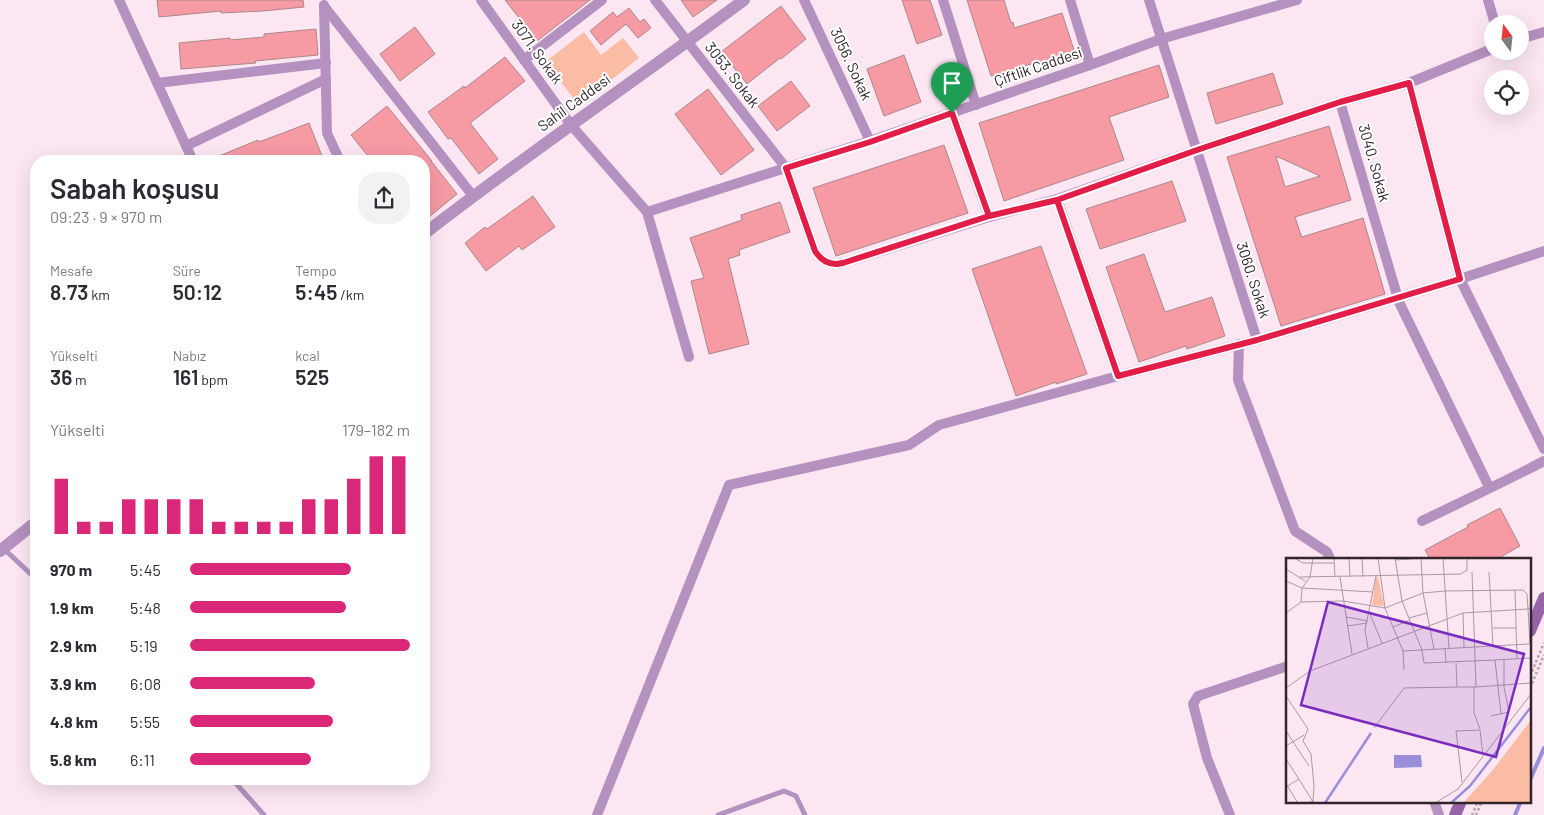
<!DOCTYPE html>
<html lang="tr">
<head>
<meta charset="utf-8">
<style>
	body { margin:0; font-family:Barlow,sans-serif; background:#f2f2f3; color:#2b2b33; height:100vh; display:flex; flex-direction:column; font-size:19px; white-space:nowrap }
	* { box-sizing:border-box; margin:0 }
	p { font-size:16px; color:#7c7c81 }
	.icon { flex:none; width:28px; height:28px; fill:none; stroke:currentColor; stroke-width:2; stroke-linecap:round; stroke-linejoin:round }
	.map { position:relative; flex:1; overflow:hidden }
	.side { position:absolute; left:30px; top:155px; width:400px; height:630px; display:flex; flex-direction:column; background:#fff; border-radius:20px; box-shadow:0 5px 20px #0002 }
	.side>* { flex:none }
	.needle { width:32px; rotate:345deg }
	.buttons { position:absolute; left:1484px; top:15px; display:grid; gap:10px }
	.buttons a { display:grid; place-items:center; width:45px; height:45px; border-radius:50%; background:#fff; box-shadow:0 5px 20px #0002; font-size:25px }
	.pin { position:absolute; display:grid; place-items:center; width:42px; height:42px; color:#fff; margin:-51px -21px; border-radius:50% 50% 50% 0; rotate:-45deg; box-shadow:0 0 5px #0007 }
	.pin .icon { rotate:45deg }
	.round { display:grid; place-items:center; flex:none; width:52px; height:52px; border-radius:20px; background:#f2f2f3 }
	.summary { display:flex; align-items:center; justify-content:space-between; height:85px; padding:0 20px }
	h1 { font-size:28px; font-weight:600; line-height:38px }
	.metrics { display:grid; grid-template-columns:repeat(3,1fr); gap:8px; height:85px; padding:5px 20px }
	.metrics div { display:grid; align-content:center }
	.metrics b { font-size:21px; font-weight:600 }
	.metrics small { font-size:14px; font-weight:400 }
	.metrics p { font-size:14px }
	.chart { height:140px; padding:10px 20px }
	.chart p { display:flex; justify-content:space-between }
	.chart svg { width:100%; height:90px; margin-top:5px; stroke:#db2777; stroke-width:6 }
	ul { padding:0 20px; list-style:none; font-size:16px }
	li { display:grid; grid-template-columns:80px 60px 1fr; align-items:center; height:38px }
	li i { height:12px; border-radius:6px; background:#db2777 }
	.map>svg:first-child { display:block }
	.green { fill:#fbbca5 }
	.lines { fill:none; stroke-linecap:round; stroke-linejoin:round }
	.stream { stroke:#998eda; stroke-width:4 }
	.building { fill:#f69aa4; stroke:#ab888a; fill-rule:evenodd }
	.path { stroke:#b2a0aa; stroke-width:2.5; stroke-dasharray:2.5 2.5; stroke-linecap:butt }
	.service { stroke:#b491bf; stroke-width:5 }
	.minor { stroke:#b491bf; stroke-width:10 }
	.tertiary { stroke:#b491bf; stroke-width:12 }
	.secondary { stroke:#9663a7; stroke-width:12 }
	.route-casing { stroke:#fff; stroke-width:10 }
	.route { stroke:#e11d48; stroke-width:6 }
	.labels { text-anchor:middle; stroke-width:4; stroke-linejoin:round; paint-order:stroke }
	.street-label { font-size:15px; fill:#31252b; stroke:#fff }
	.inset-river { fill:none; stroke:#998eda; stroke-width:2.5 }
	.inset-road { fill:none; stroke:#aa99a2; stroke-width:1 }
	.view { fill:#7b2cbf; fill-opacity:0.15; stroke:#7b2cbf; stroke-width:2.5 }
	.inset-edge { fill:none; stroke:#31252b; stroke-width:2.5 }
</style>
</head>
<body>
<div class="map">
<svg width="1544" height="815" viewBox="0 0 1544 815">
	<rect width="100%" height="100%" fill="#fbe6f1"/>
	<path class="green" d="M584,32L601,55L623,38L639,58L579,105L545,62Z"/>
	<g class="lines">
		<g class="stream">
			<path d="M1530,780L1544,748"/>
			<path d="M1515,815L1521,801"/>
		</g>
	</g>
	<g class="building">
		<path d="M157,0H303L304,7L263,11L221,13V11L159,17Z"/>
		<path d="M505,0H590L537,41Z"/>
		<path d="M681,0H717L693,17Z"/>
		<path d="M902,0H930L942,35L917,44Z"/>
		<path d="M967,0H1004L1011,23L1013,22L1014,28L1062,13L1075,53L1042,64L1041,61L991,76Z"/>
		<path d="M781,6L806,39L781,59L780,58L747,84L721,52Z"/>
		<path d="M629,8L640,22L644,19L651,28L638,38L626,24L601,45L590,31L613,12L617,17Z"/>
		<path d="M415,27L435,54L400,81L380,54Z"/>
		<path d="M316,29L318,55L255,61L256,63L181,69L179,43L230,38V40L264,37V34Z"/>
		<path d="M904,55L921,102L884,116L867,69Z"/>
		<path d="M505,57L525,81L470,123L498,159L479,174L451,138L448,139L428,112L464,86L465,88Z"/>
		<path d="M1159,65L1169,97L1109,117L1124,160L1004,201L979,123Z"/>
		<path d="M1273,73L1283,104L1216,124L1207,93Z"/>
		<path d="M791,81L810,106L777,131L758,106Z"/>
		<path d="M708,89L754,150L721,175L675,114Z"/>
		<path d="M387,106L432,161H431L457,194L424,221V161H372L351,135Z"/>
		<path d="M309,123L324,161H207L258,140L259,142Z"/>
		<path d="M1329,126L1351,200L1295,217L1301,235L1302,237L1363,218L1385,294L1281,326L1227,157ZM1276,156L1320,176L1285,187Z"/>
		<path d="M944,145L968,213L836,256L813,188Z"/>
		<path d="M1172,181L1186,221L1100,249L1086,209Z"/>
		<path d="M533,196L555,227L522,250L519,246L486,271L465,243L485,227L487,229Z"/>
		<path d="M780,202L790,232L739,250L740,255L728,259L749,344L709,354L691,281L704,278L690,238L742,220L741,215Z"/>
		<path d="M1041,246L1087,374L1056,384V382L1016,396L972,269Z"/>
		<path d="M1144,254L1165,312L1212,297L1225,336L1187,349L1186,346L1139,362L1106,267Z"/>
		<path d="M1500,508L1520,546L1497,559H1430L1425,550L1468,527L1467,525Z"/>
	</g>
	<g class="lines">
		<g class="path">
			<path d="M1530,676L1544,643"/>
			<path d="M1530,688L1544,655"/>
			<path d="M1472,815L1478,801"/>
			<path d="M1476,815L1482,801"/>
		</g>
		<g class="service">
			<path d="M3,548L36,579"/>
			<path d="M232,779L264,815"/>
			<path d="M718,815L784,791L796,796L805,815"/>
		</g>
		<g class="minor">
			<path d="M119,0L193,161"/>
			<path d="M481,0L571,125L647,212L689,357"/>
			<path d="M655,0L786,168L815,251C822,262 831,266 843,263L989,217L1057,199L1197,150L1340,102L1399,302L1489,487"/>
			<path d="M804,0L870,141"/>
			<path d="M943,0L976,105"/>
			<path d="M1070,0L1090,65"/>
			<path d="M1488,0L1495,24"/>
			<path d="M324,5L327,133L340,161"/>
			<path d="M324,6L473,196"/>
			<path d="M1520,39L1544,32"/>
			<path d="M524,60L602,0"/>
			<path d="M157,83L326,63"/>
			<path d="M1409,83L1460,279L1544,449"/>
			<path d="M1340,102L1409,83L1492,49"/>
			<path d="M952,113L989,217"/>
			<path d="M186,146L326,79"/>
			<path d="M1057,199L1118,376L1257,340L1149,0"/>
			<path d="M647,212L870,141L1090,65L1161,39L1297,0"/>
			<path d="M1257,340L1460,279L1544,251"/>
			<path d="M1239,344L1238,380L1295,531L1327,552L1330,559"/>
			<path d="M1422,521C1463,501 1504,482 1544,461"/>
			<path d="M1434,801L1439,815"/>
			<path d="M597,815L729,485L909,445L939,425L1118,376"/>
			<path d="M1230,815L1207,758L1193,704L1198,696L1288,666"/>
		</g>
		<g class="tertiary">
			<path d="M424,234C528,153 638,79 744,0"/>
			<path d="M0,551L36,522"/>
		</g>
		<g class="secondary">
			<path d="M1530,631L1544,598"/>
			<path d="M1455,815L1461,801"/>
		</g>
	</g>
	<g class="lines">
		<defs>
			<path id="route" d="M952,113L989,216L1057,200L1118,376L1257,340L1460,279L1409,83L1340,102L1197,150L1057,200L989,216L843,263C831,266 822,262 815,251L786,168L870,142L952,113"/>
		</defs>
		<use href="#route" class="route-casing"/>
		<use href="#route" class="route"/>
	</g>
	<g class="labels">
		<g class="street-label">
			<text transform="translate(537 52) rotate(54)" y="5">3071. Sokak</text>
			<text transform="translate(851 64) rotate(65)" y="5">3056. Sokak</text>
			<text transform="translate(1038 67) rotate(-19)" y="5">Çiftlik Caddesi</text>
			<text transform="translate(732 75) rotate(52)" y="5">3053. Sokak</text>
			<text transform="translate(574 103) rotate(-36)" y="5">Sahil Caddesi</text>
			<text transform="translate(1374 163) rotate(74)" y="5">3040. Sokak</text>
			<text transform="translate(1253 280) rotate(72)" y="5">3060. Sokak</text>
		</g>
	</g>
	<g transform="translate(1286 558)">
		<rect width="245" height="245" fill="#fbe6f1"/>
		<path d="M90,19H92L98,48L86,47ZM245,162V245H177L206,213Z" fill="#fbbca5"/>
		<path d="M108,197H135L136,209L108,210Z" fill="#998eda"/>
		<path class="inset-river" d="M39,245L85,175M165,245L184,228L245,149"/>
		<path class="inset-road" d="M8,0L17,5H48M48,0L49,19M63,0L64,19M76,0L77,19M92,0L99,50L117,93L118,112M109,0L116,43L136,92L138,105L209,102L215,156M135,0L137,35L148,91M157,0L163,90M109,2L139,0M0,11L19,23M203,14L207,88M14,19L175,16L181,12V0M54,19L66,96M0,23L16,30L87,34M229,32L231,100M15,44L16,30L24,19L27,0M0,55L15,44L57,43L99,50L137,35L159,33L237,32L241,36L242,51L245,50M177,55L178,89M84,56L96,85M60,59L82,63M123,60L141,55M61,68L81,65M107,69L124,62M207,70H230M82,90L79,72L90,18M159,90L160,105M117,93L243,86M209,102L245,100M170,105L171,129H190L186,14M188,129V155L194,171M190,129L245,125M0,130L24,113L177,55L242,51L244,86M0,138L22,171L17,183L25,196L28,227L27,243L22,245M205,158L223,154L218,129V102M88,170L118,130L171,129M0,173L23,208M0,188L18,177M0,201L28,245M176,224L170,173L194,172L197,197M0,226L12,245M0,229L13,221M149,245L172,231L245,136"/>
		<path class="view" d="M42,44L238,96L210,199L15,147Z"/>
		<rect width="245" height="245" class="inset-edge"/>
	</g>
</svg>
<div class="buttons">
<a><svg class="needle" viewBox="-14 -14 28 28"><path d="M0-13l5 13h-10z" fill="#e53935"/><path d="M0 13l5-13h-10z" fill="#7c7c81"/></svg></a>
<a><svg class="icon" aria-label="locate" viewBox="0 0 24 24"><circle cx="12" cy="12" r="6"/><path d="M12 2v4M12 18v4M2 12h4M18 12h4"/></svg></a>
</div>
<div class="pin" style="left:952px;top:113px;background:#1e9e55"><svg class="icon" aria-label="arrive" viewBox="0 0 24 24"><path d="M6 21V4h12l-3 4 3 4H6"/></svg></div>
<section class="side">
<div class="summary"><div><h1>Sabah koşusu</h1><p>09:23 · 9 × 970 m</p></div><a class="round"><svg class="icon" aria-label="share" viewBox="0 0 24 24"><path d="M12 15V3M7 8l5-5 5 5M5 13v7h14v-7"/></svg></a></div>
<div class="metrics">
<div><p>Mesafe</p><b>8.73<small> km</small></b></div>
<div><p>Süre</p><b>50:12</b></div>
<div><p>Tempo</p><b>5:45<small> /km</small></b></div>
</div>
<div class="metrics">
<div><p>Yükselti</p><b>36<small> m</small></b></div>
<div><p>Nabız</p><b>161<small> bpm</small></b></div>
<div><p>kcal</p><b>525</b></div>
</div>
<div class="chart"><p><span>Yükselti</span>179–182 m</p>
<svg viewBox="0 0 160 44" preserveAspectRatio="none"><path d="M5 44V17M15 44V38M25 44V38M35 44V27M45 44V27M55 44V27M65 44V27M75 44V38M85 44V38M95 44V38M105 44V38M115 44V27M125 44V27M135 44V17M145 44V6M155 44V6"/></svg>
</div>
<ul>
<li><b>970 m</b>5:45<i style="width:73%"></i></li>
<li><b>1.9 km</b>5:48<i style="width:71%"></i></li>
<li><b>2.9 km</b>5:19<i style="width:100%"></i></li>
<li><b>3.9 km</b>6:08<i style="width:57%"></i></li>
<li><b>4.8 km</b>5:55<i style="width:65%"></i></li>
<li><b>5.8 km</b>6:11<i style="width:55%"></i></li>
</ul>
</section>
</div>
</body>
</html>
